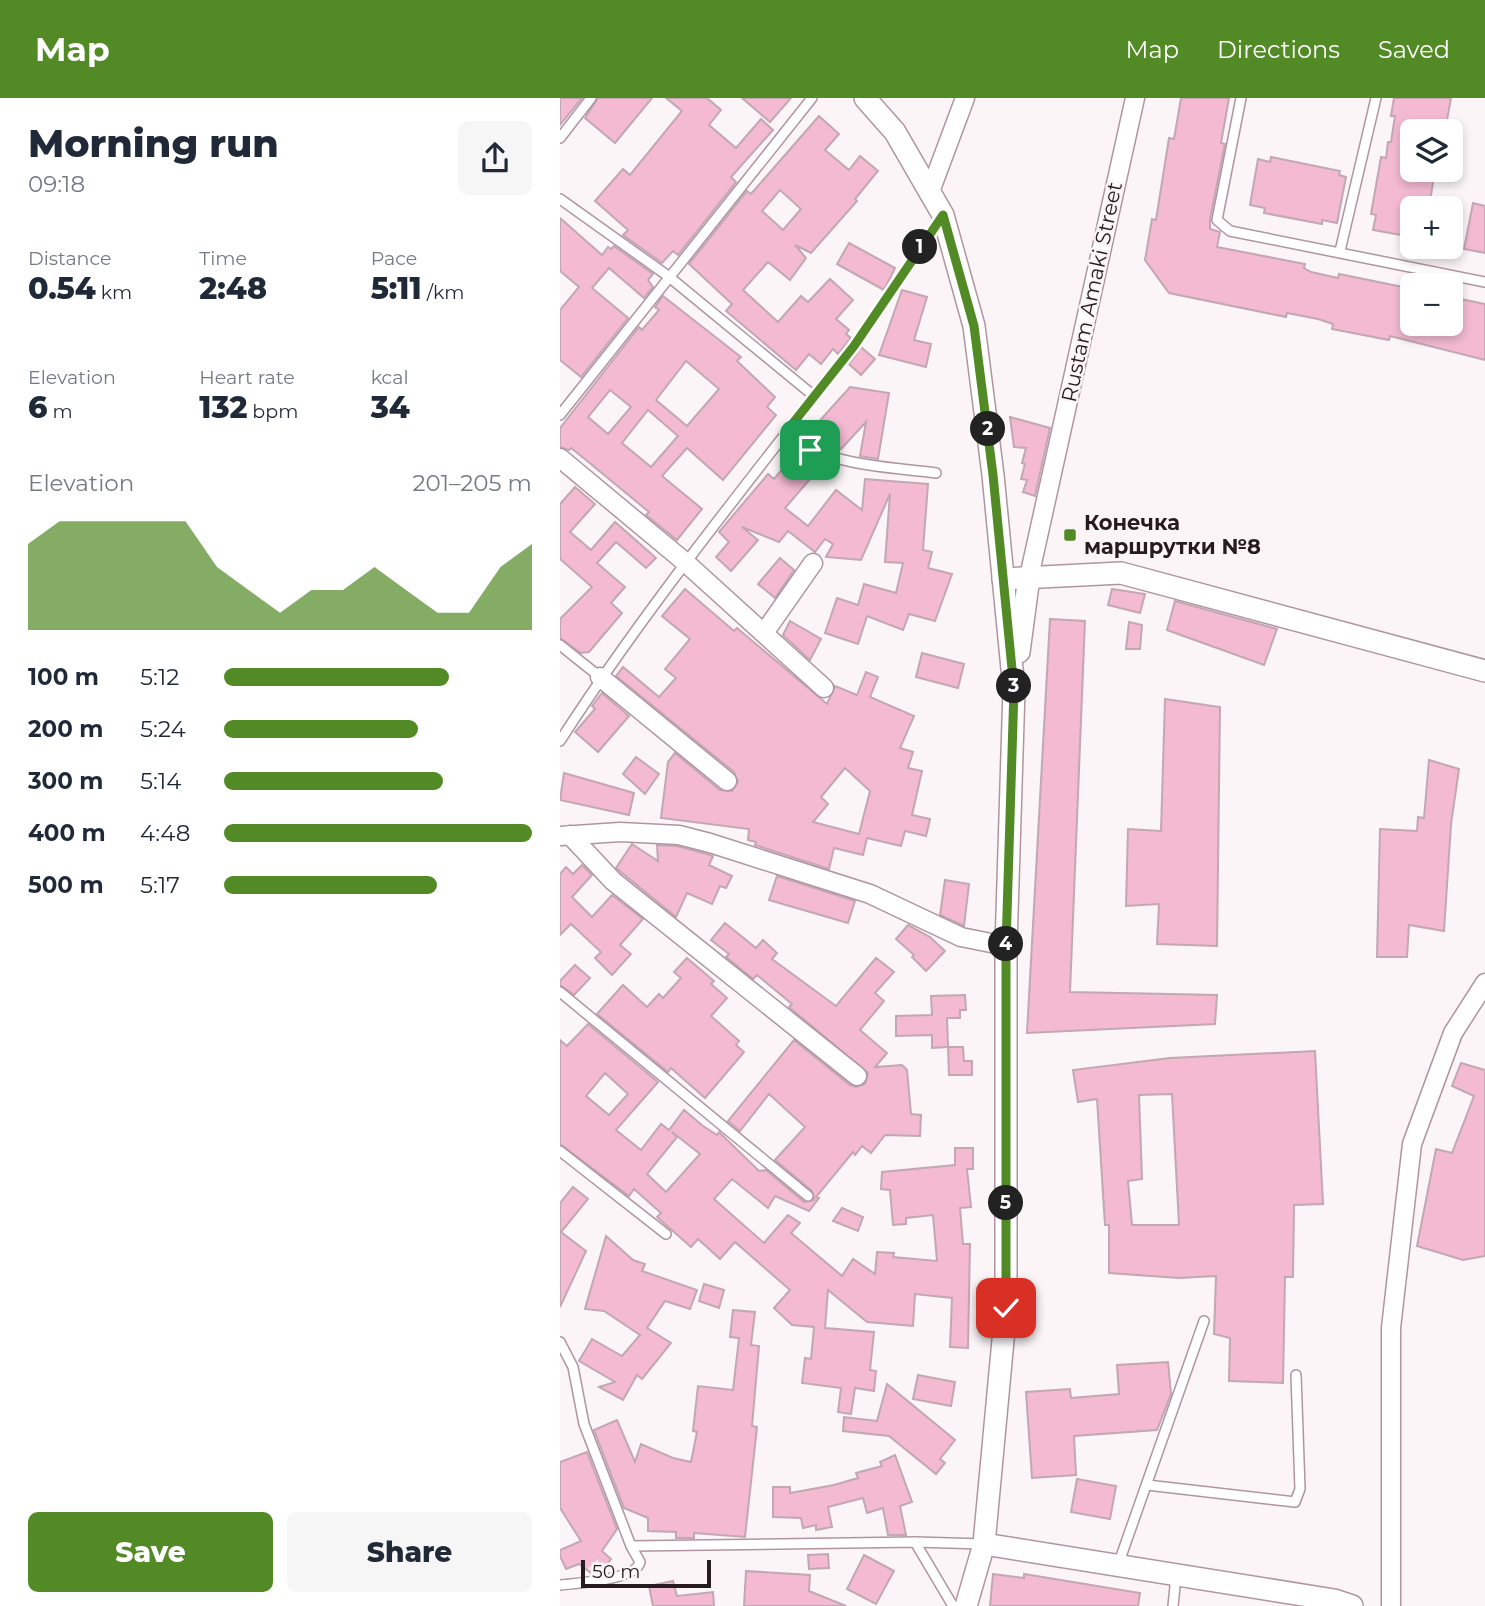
<!DOCTYPE html>
<html lang="en">
<head>
<meta charset="utf-8">
<style>
	body { margin:0; font-family:Montserrat,sans-serif; background:#f6f6f7; color:#1f2937; height:100vh; display:flex; flex-direction:column; font-size:26px; white-space:nowrap }
	* { box-sizing:border-box; margin:0 }
	p { font-size:23px; color:#747a83 }
	.icon { flex:none; width:38px; height:38px; fill:none; stroke:currentColor; stroke-width:2; stroke-linecap:round; stroke-linejoin:round }
	.map { position:relative; flex:1; overflow:hidden }
	.sheet { display:flex; flex-direction:column; background:#fff; width:560px }
	.sheet>* { flex:none }
	.controls { position:absolute; left:840px; top:21px; display:grid; gap:14px }
	.controls a { display:grid; place-items:center; width:63px; height:63px; border-radius:10px; background:#fff; box-shadow:0 4px 10px #0003; font-size:35px }
	.scale { position:absolute; left:21px; bottom:18px; width:130px; box-sizing:border-box; padding-left:7px; border:4px solid #261c20; border-top:0; font-size:19px; line-height:24px; white-space:nowrap; color:#261c20; -webkit-text-stroke:5px #fbf5f7; paint-order:stroke }
	.pin { position:absolute; display:grid; place-items:center; width:60px; height:60px; color:#fff; margin:-30px; border-radius:14px; box-shadow:0 4px 10px #0006 }
	.km { position:absolute; width:35px; height:35px; margin:-18px; border-radius:50%; background:#222; color:#fff; font-size:19px; line-height:35px; text-align:center }
	.round { display:grid; place-items:center; flex:none; width:74px; height:74px; border-radius:10px; background:#f6f6f7 }
	.overview { display:flex; align-items:center; justify-content:space-between; height:119px; padding:0 28px }
	h1 { font-size:38px; font-weight:800; line-height:52px }
	.metrics { display:grid; grid-template-columns:repeat(3,1fr); gap:10px; height:119px; padding:7px 28px }
	.metrics div { display:grid; align-content:center }
	.metrics b { font-size:30px; font-weight:800 }
	.metrics small { font-size:19px; font-weight:400 }
	.metrics p { font-size:19px }
	.chart { height:196px; padding:14px 28px }
	.chart p { display:flex; justify-content:space-between }
	.chart svg { width:100%; height:126px; margin-top:7px; fill:#528a25; opacity:.7 }
	.cta { display:flex; gap:14px; margin-top:auto; padding:14px 28px }
	.cta a { flex:1; height:80px; border-radius:10px; background:#528a25; color:#fff; font-size:28px; font-weight:800; line-height:80px; text-align:center }
	.cta a+a { background:#f6f6f7; color:#1f2937 }
	ul { padding:0 28px; list-style:none; font-size:23px }
	li { display:grid; grid-template-columns:112px 84px 1fr; align-items:center; height:52px }
	li i { height:18px; border-radius:9px; background:#528a25 }
	header { display:flex; align-items:center; gap:42px; box-sizing:border-box; height:98px; padding:0 35px; background:#528a25; color:#fff }
	header strong { font-size:33px }
	nav { display:flex; gap:38px; margin-inline-start:auto; font-size:24px }
	main { display:flex; flex:1; min-height:0 }
	.map>svg:first-child { display:block }
	.building { fill:#f3bad2; stroke:#c3a7b2; stroke-width:2; fill-rule:evenodd }
	.lines { fill:none; stroke-linecap:round; stroke-linejoin:round }
	.service-casing { stroke:#b095a0; stroke-width:12 }
	.minor-casing { stroke:#b095a0; stroke-width:21 }
	.tertiary-casing { stroke:#b095a0; stroke-width:24 }
	.service { stroke:#fff; stroke-width:9 }
	.minor { stroke:#fff; stroke-width:18 }
	.tertiary { stroke:#fff; stroke-width:21 }
	.route-casing { stroke:#fff; stroke-width:14 }
	.route { stroke:#528a25; stroke-width:9 }
	.poi-dot { fill:#528a25; stroke:#fbf5f7; stroke-width:2.5 }
	.labels { text-anchor:middle; stroke-width:5; stroke-linejoin:round; paint-order:stroke }
	.street-label { font-size:21px; fill:#261c20; stroke:#fbf5f7 }
	.poi-label { font-size:21px; font-weight:bold; fill:#261c20; stroke:#fbf5f7; text-anchor:start }
</style>
</head>
<body>
<header>
<strong>Map</strong>
<nav><a>Map</a><a>Directions</a><a>Saved</a></nav>
</header>
<main>
<section class="sheet">
<div class="overview"><div><h1>Morning run</h1><p>09:18</p></div><a class="round"><svg class="icon" aria-label="share" viewBox="0 0 24 24"><path d="M12 15V3M7 8l5-5 5 5M5 13v7h14v-7"/></svg></a></div>
<div class="metrics">
<div><p>Distance</p><b>0.54<small> km</small></b></div>
<div><p>Time</p><b>2:48</b></div>
<div><p>Pace</p><b>5:11<small> /km</small></b></div>
</div>
<div class="metrics">
<div><p>Elevation</p><b>6<small> m</small></b></div>
<div><p>Heart rate</p><b>132<small> bpm</small></b></div>
<div><p>kcal</p><b>34</b></div>
</div>
<div class="chart"><p><span>Elevation</span>201–205 m</p>
<svg viewBox="0 0 160 44" preserveAspectRatio="none"><path d="M0 44V14L10 6L20 6L30 6L40 6L50 6L60 22L70 30L80 38L90 30L100 30L110 22L120 30L130 38L140 38L150 22L160 14V44z"/></svg>
</div>
<ul>
<li><b>100 m</b>5:12<i style="width:73%"></i></li>
<li><b>200 m</b>5:24<i style="width:63%"></i></li>
<li><b>300 m</b>5:14<i style="width:71%"></i></li>
<li><b>400 m</b>4:48<i style="width:100%"></i></li>
<li><b>500 m</b>5:17<i style="width:69%"></i></li>
</ul>
<div class="cta"><a>Save</a><a>Share</a></div>
</section>
<div class="map">
<svg width="925" height="1508" viewBox="0 0 925 1508">
	<rect width="100%" height="100%" fill="#fbf5f7"/>
	<g class="building">
		<path d="M0,0H22L0,27Z"/>
		<path d="M38,0H92L55,45L25,20Z"/>
		<path d="M106,0H147L161,12L149,27L176,50L201,21L213,32L171,79L176,84L118,157L113,153L102,165L63,137L68,132L35,103L63,71L70,77L122,13Z"/>
		<path d="M182,0H231L210,24Z"/>
		<path d="M621,0H669L661,45L665,46L650,121V131L660,134L657,149L745,166L744,170L751,174L778,180L779,176L848,190L847,194L852,195L848,226H891V199L925,206V262L830,238L829,242L772,231L773,226L758,221L727,215L726,219L609,195L585,162L592,121L596,122L609,40L614,41Z"/>
		<path d="M834,0H891L885,33H852V72H875L869,110H852V139L813,132L816,117L811,116L821,59L826,60L828,44H831L835,18H831Z"/>
		<path d="M259,18L279,36L265,52L289,72L300,58L318,73L295,101L297,103L251,155L235,147L246,160L230,182L208,164L183,192L218,224L241,198L248,204L270,181L293,202L276,221L289,232L286,236L291,240L278,256L273,251L261,266L249,256L236,272L166,213L172,206L129,166L187,93L191,96ZM220,92L241,111L223,132L202,113Z"/>
		<path d="M711,59L780,73L779,77L786,79L777,125L762,122V126L704,115L705,110L690,107L698,61L710,64Z"/>
		<path d="M913,105L925,108V155L904,151Z"/>
		<path d="M0,120L42,157L48,149L51,151L54,148L93,176L88,182L93,189L84,200L49,170L32,190L68,220L21,279L0,262V212L19,189L0,173Z"/>
		<path d="M289,145L335,170L324,192L277,166Z"/>
		<path d="M342,192L367,199L354,242L371,246L366,269L319,257Z"/>
		<path d="M103,198L181,259L177,263L215,299L207,309L216,317L163,382L127,350L102,378L142,411L117,442L86,417L89,414L26,362L11,350L9,352L0,349V330L79,229L82,232L99,212L95,209ZM126,263L159,291L127,328L96,302ZM50,292L71,309L48,336L28,319ZM88,312L118,338L91,369L62,345Z"/>
		<path d="M301,249L315,261L301,277L289,266Z"/>
		<path d="M290,289L329,295L318,361L300,358L306,324L281,351L255,328Z"/>
		<path d="M450,319L490,330L475,398L463,394L467,382L461,381L465,366L462,365L466,350L454,349Z"/>
		<path d="M229,363L250,381L225,410L248,428L276,392L302,412L305,381L368,386L363,452L372,454L368,470L392,476L375,523L349,516L343,532L307,518L298,546L265,535L277,500L298,507L304,486L336,495L343,465L325,464L330,396L301,462L266,459L273,446L265,441L255,454L228,433L219,444L182,429L198,442L171,473L156,459L169,444L159,434L208,376L214,381Z"/>
		<path d="M15,389L35,406L10,434L31,452L55,424L96,460L86,470L56,444L37,465L65,489L51,505L62,515L29,554L21,555L0,540V521L32,489L0,461V406Z"/>
		<path d="M220,460L234,472L215,500L198,486Z"/>
		<path d="M125,491L174,533L177,530L267,606L275,588L297,597L306,574L318,579L310,599L354,618L340,650L353,654L348,670L362,673L352,717L370,721L366,738L345,733L341,748L307,740L303,757L274,750L269,771L195,747L196,744L188,742L189,731L101,720L108,664L115,655L160,692L172,693L178,684L174,674L56,578L63,569L99,599L116,580L105,571L130,541L102,518ZM285,670L310,693L299,736L253,724L268,706L261,699Z"/>
		<path d="M552,491L585,496L580,515L548,507Z"/>
		<path d="M615,503L717,531L704,567L607,532Z"/>
		<path d="M490,521L525,523L510,894L657,897L655,926L467,935Z"/>
		<path d="M230,523L261,541L250,562L223,537Z"/>
		<path d="M569,524L582,527L580,551H566Z"/>
		<path d="M362,555L404,566L398,590L356,579Z"/>
		<path d="M42,595L69,618L38,654L15,634L35,611L32,608Z"/>
		<path d="M605,601L660,609L657,848L597,846L599,806L566,808L568,731L601,733Z"/>
		<path d="M76,659L99,676L85,696L63,676Z"/>
		<path d="M869,662L899,671L891,726L884,833L849,827L847,859H817L820,731L857,733L858,719L864,720Z"/>
		<path d="M4,675L74,695L69,717L0,702Z"/>
		<path d="M72,746L98,763L97,747L117,748L147,756L153,758L149,767L172,778L166,790L160,788L152,806L127,795L116,819L56,770Z"/>
		<path d="M22,767L32,777L12,799L32,819L52,797L83,821L60,847L71,856L52,877L35,860L41,854L11,826L0,837V776L6,769L13,776Z"/>
		<path d="M217,778L295,803L288,825L209,802Z"/>
		<path d="M385,782L409,786L404,828L380,817Z"/>
		<path d="M165,825L196,850L203,842L217,855L212,861L276,908L316,860L334,874L315,895L324,903L300,932L327,955L315,969L342,967L347,972L351,1016L361,1017L360,1038L325,1037L311,1055L302,1048L295,1057L293,1054L256,1099L259,1100L249,1113L215,1098L208,1110L172,1081L154,1101L204,1145L228,1117L240,1125L231,1135L282,1178L293,1161L315,1176L317,1154L334,1155L333,1159L377,1163L373,1117L346,1120V1126L333,1127L330,1092L321,1091L322,1074L395,1067V1050H413V1071H407L411,1109L400,1110L403,1146H410L408,1250L390,1249L392,1200L355,1196L353,1228L307,1224L268,1192L265,1230L314,1234L310,1272L316,1273L314,1293L295,1290L291,1316L278,1314L281,1290L242,1285L245,1260L251,1261L254,1229L232,1227L214,1210L230,1192L175,1144L160,1161L138,1141L131,1149L97,1119L101,1115L74,1091L69,1098L0,1046V942L7,948L28,926L98,984L56,1032L81,1052L101,1026L109,1032L124,1012L143,1028L157,1037L159,1034L199,1073L206,1072L244,1104L254,1102L252,1093L215,1062L245,1029L209,996L180,1033L168,1023L234,942L290,987L296,989L305,986L308,975L229,909L232,906L197,877L193,881L166,859L169,856L151,842ZM45,975L68,996L49,1017L26,998ZM112,1034L140,1056L106,1094L87,1076L117,1039Z"/>
		<path d="M348,827L370,839L385,853L366,873L352,859L354,857L336,841Z"/>
		<path d="M127,860L154,883L151,886L167,900L151,918L179,943L176,947L184,954L145,1000L111,970L108,974L37,916L63,887L87,909L99,896L103,900L121,880L114,874Z"/>
		<path d="M15,867L30,880L14,897L0,887V883Z"/>
		<path d="M405,897L406,912H400V920H387L388,949L372,950V937L336,938V918L372,917L371,898Z"/>
		<path d="M388,949H403L404,963H412V977H389Z"/>
		<path d="M755,953L763,1106L734,1107L733,1179H725L723,1285L669,1283L670,1240L654,1236L656,1178L619,1180L549,1175V1127H545L537,1001L518,1004L513,972L610,960ZM612,996L619,1127H572L568,1083L582,1081L579,997Z"/>
		<path d="M901,965L925,972V1158L903,1162L857,1148L876,1051L892,1055L914,998L892,988Z"/>
		<path d="M13,1089L28,1101L1,1134L26,1153L0,1209V1105Z"/>
		<path d="M282,1110L303,1119L298,1133L273,1123Z"/>
		<path d="M46,1138L73,1162L85,1166L82,1173L137,1192L130,1211L105,1203L87,1230L111,1245L82,1281L77,1277L63,1302L39,1289L55,1284L19,1263L32,1241L62,1258L80,1237L44,1213L25,1211Z"/>
		<path d="M144,1186L164,1192L159,1210L139,1203Z"/>
		<path d="M173,1212L195,1214L191,1247L199,1248L192,1328L197,1329L185,1439L134,1435V1440H116V1434L88,1433V1420L64,1410L34,1332L57,1322L75,1364L81,1346L113,1360L131,1364L137,1334L133,1333L138,1288L173,1292L179,1240L170,1239Z"/>
		<path d="M608,1264L611,1296L597,1332L514,1338L516,1377L472,1380L466,1294L510,1291L511,1300L559,1296L557,1267Z"/>
		<path d="M358,1277L395,1284L391,1308L353,1301Z"/>
		<path d="M327,1286L395,1342L380,1361L385,1365L376,1376L329,1338L283,1333L284,1319L317,1323Z"/>
		<path d="M27,1354L57,1431L42,1453L51,1461L40,1475L32,1476L19,1466L6,1471L0,1458V1452L21,1443L0,1410V1364Z"/>
		<path d="M335,1357L352,1404L340,1408L346,1437H328L323,1410L307,1415L303,1400L268,1409L272,1429L256,1432V1427L243,1430L241,1420L213,1419V1389H230V1395L274,1387L298,1380L296,1375L322,1368L320,1364Z"/>
		<path d="M517,1381L556,1388L550,1421L511,1414Z"/>
		<path d="M268,1456L269,1470L249,1471L248,1457Z"/>
		<path d="M304,1457L334,1473L316,1506L287,1491Z"/>
		<path d="M186,1473L250,1477L249,1493L286,1508H184Z"/>
		<path d="M433,1476L464,1480V1476L580,1495L578,1508H430Z"/>
		<path d="M113,1483L117,1498L153,1494L154,1508H93L89,1488Z"/>
	</g>
	<g class="lines">
		<defs>
			<g id="service">
				<path d="M681,0L657,122L670,133L925,184"/>
				<path d="M0,40L31,0"/>
				<path d="M0,101L108,178L254,298"/>
				<path d="M780,153L816,0"/>
				<path d="M0,317L252,0"/>
				<path d="M226,334C268,369 323,368 376,375"/>
				<path d="M0,547L40,579"/>
				<path d="M0,643C89,505 192,380 292,250C325,208 351,161 382,119"/>
				<path d="M0,894L248,1098"/>
				<path d="M0,1053L106,1136"/>
				<path d="M0,1244L13,1269L24,1326L71,1448"/>
				<path d="M587,1387L735,1404L740,1391L736,1277"/>
				<path d="M355,1444L424,1446"/>
				<path d="M558,1467L644,1223"/>
				<path d="M0,1487C17,1485 76,1482 80,1464L71,1448L355,1444L393,1508"/>
				<path d="M613,1508L616,1478"/>
			</g>
			<g id="minor">
				<path d="M371,91L405,0"/>
				<path d="M0,360L125,464L264,590"/>
				<path d="M469,479L575,0"/>
				<path d="M204,535L253,465"/>
				<path d="M40,579L167,683"/>
				<path d="M10,737L53,783L297,978"/>
				<path d="M0,738L60,734L119,737L150,745L310,796L401,839L446,848"/>
				<path d="M831,1508V1230L852,1046L893,935L925,885"/>
			</g>
			<g id="tertiary">
				<path d="M305,0L335,34L383,117L414,228L433,377L454,591L446,848V1210L424,1446L406,1508"/>
				<path d="M443,481L561,475L925,573"/>
				<path d="M459,554L469,479"/>
				<path d="M424,1446L774,1502L792,1508"/>
			</g>
		</defs>
		<use href="#service" class="service-casing"/>
		<use href="#minor" class="minor-casing"/>
		<use href="#tertiary" class="tertiary-casing"/>
		<use href="#service" class="service"/>
		<use href="#minor" class="minor"/>
		<use href="#tertiary" class="tertiary"/>
	</g>
	<g class="lines">
		<defs>
			<path id="route" d="M250,352L226,334L294,248L383,117L414,228L433,377L454,591L446,848V1210"/>
		</defs>
		<use href="#route" class="route-casing"/>
		<use href="#route" class="route"/>
	</g>
	<rect class="poi-dot" x="503" y="430" width="14" height="14" rx="3.5"/>
	<g class="labels">
		<g class="street-label">
			<text transform="translate(532 194) rotate(-78)" y="7">Rustam Amaki Street</text>
		</g>
		<g class="poi-label">
			<text x="524" y="432">Конечка<tspan x="524" dy="24">маршрутки №8</tspan></text>
		</g>
	</g>
</svg>
<div class="controls">
<a><svg class="icon" aria-label="layers" viewBox="0 0 24 24"><path d="M12 4l9 5-9 5-9-5zM3 14l9 5 9-5"/></svg></a>
<a>+</a>
<a>−</a>
</div>
<div class="scale">50 m</div>
<div class="pin" style="left:250px;top:352px;background:#1e9e55"><svg class="icon" aria-label="arrive" viewBox="0 0 24 24"><path d="M6 21V4h12l-3 4 3 4H6"/></svg></div>
<div class="pin" style="left:446px;top:1210px;background:#d93025"><svg class="icon" aria-label="check" viewBox="0 0 24 24"><path d="M5 12l5 5 9-10"/></svg></div>
<b class="km" style="left:360px;top:149px">1</b>
<b class="km" style="left:428px;top:331px">2</b>
<b class="km" style="left:454px;top:588px">3</b>
<b class="km" style="left:446px;top:846px">4</b>
<b class="km" style="left:446px;top:1105px">5</b>
</div>
</main>
</body>
</html>
